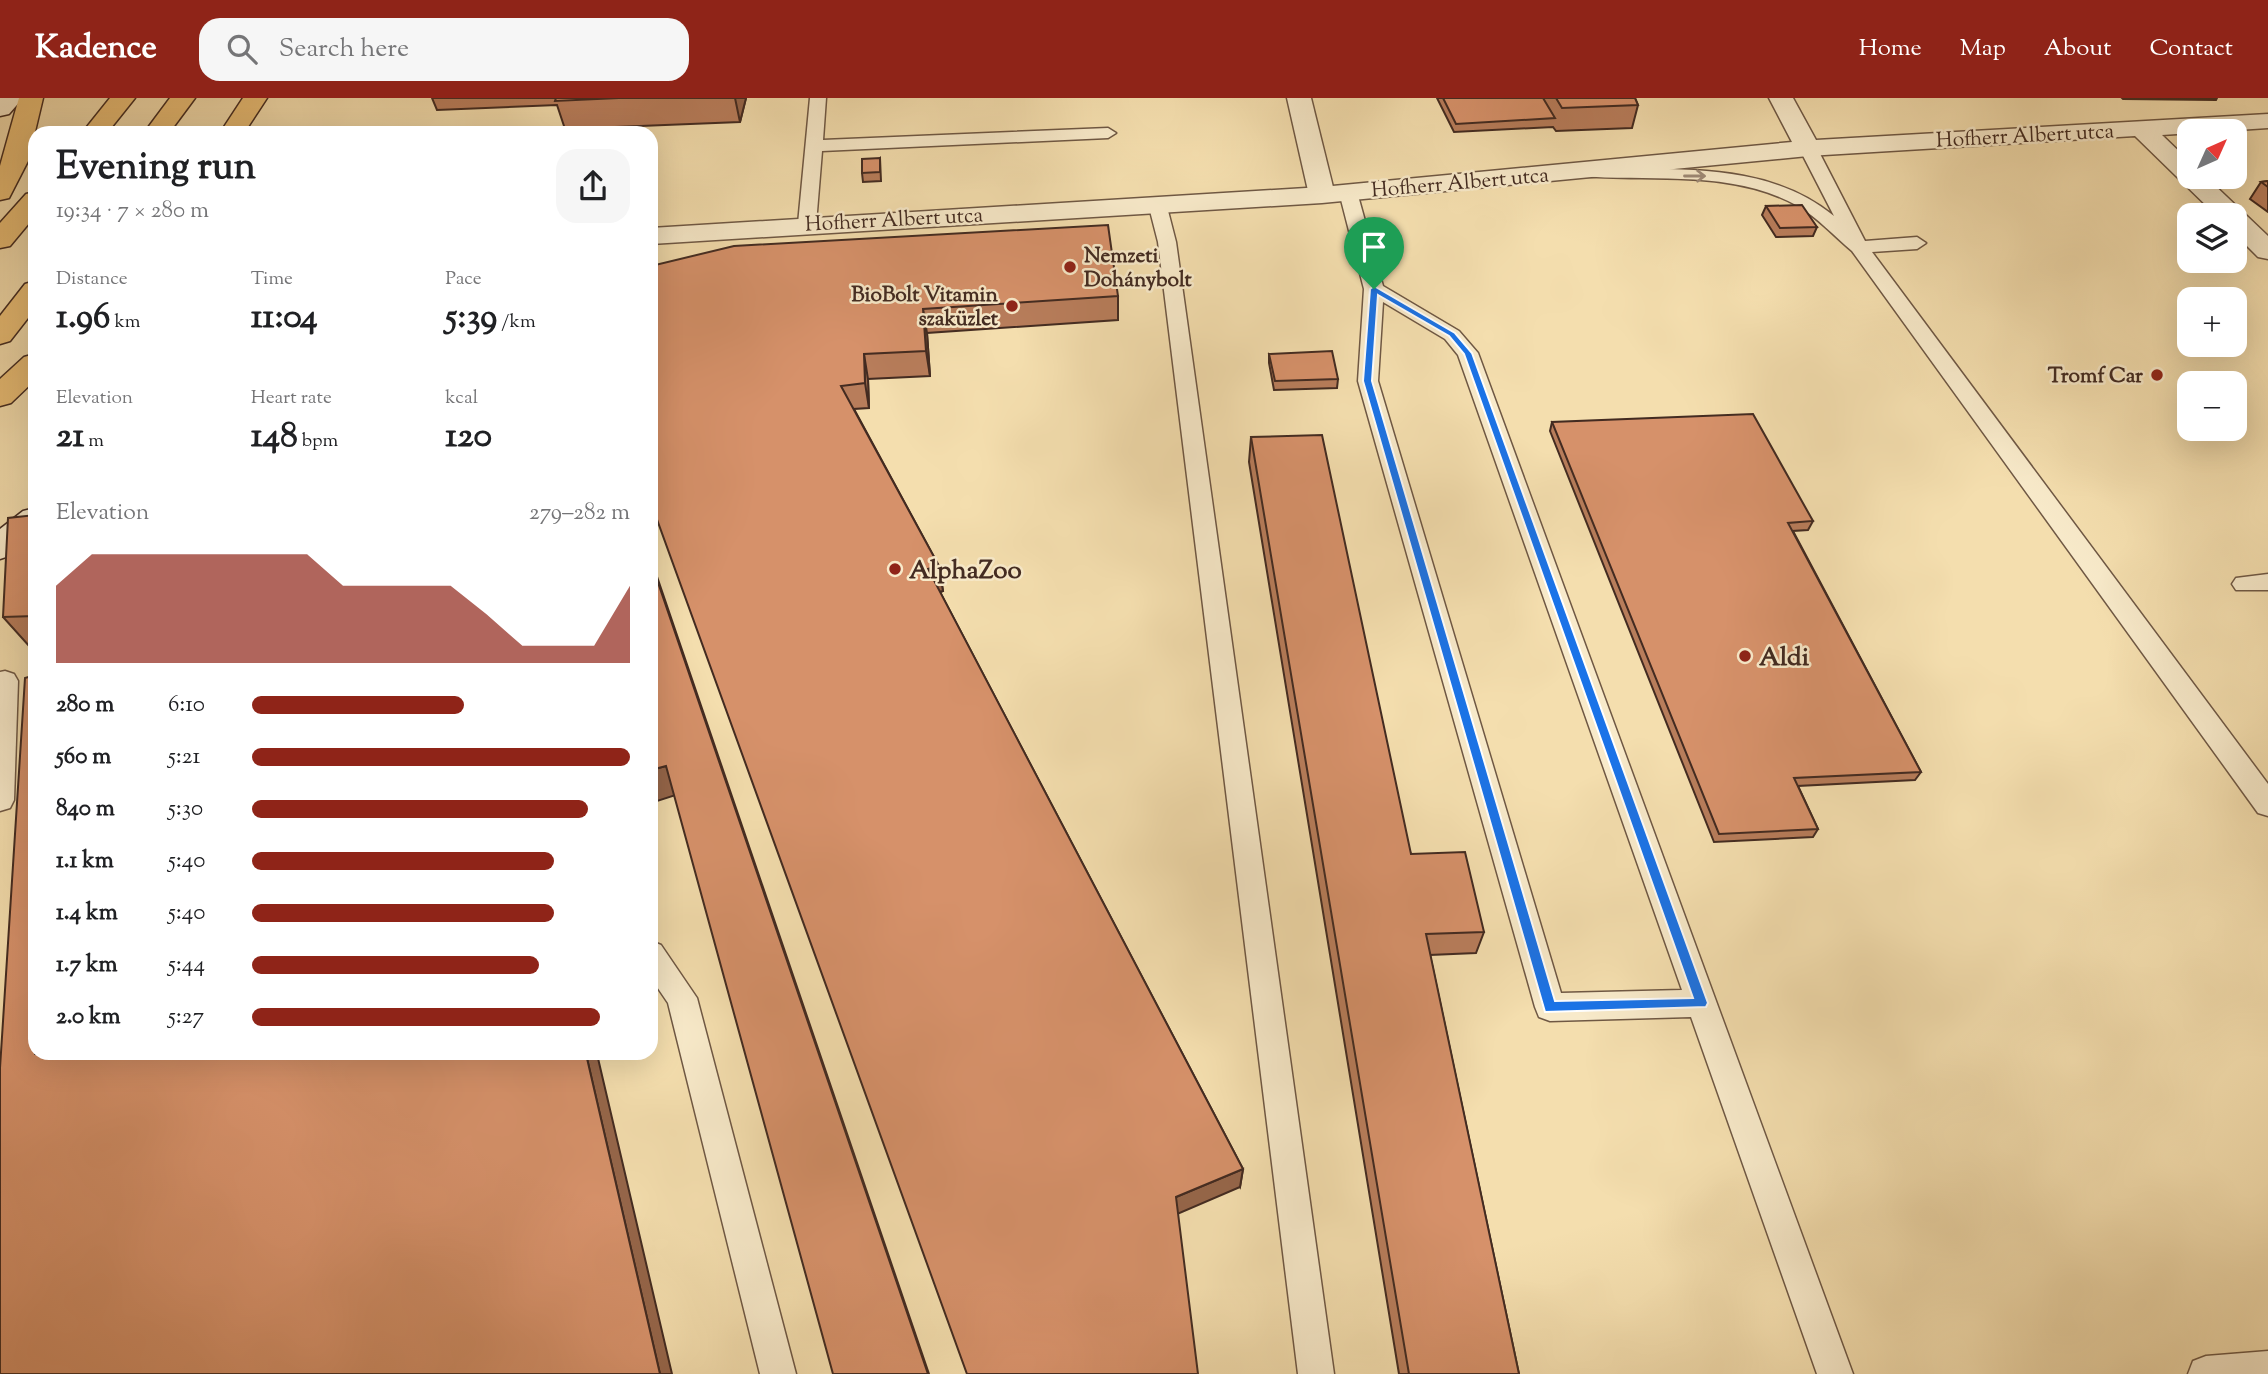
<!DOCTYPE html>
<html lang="en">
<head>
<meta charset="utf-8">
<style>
	body { margin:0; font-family:"Sorts Mill Goudy",serif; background:#f6f6f6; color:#202124; height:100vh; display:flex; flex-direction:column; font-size:26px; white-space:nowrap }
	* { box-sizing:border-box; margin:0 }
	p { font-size:23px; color:#757577 }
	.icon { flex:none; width:38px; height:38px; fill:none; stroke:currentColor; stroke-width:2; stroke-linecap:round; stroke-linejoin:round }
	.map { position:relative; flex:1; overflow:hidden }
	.details { position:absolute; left:28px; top:28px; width:630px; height:934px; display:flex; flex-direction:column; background:#fff; border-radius:21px; box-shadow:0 7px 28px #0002 }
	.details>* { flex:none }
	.needle { width:46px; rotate:45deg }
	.controls { position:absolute; left:2177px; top:21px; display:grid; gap:14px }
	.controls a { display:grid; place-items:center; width:70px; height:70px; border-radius:14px; background:#fff; box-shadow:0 7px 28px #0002; font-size:35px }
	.pin { position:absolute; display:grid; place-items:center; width:60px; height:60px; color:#fff; margin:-72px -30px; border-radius:50% 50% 50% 0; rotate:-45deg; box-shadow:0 0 7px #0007 }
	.pin .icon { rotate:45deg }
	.round { display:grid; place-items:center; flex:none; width:74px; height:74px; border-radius:21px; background:#f6f6f6 }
	.head { display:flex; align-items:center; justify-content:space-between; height:119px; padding:0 28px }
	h1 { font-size:38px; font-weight:700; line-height:52px }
	.metrics { display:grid; grid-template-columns:repeat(3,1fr); gap:10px; height:119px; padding:7px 28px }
	.metrics div { display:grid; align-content:center }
	.metrics b { font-size:35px; font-weight:700 }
	.metrics small { font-size:19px; font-weight:400 }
	.metrics p { font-size:19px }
	.chart { height:196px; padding:14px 28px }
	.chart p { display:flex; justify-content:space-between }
	.chart svg { width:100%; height:126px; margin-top:7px; fill:#8f2418; opacity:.7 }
	ul { padding:0 28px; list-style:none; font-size:23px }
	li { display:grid; grid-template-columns:112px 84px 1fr; align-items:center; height:52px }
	li i { height:18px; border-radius:9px; background:#8f2418 }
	header { display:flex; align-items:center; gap:42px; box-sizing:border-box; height:98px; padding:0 35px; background:#8f2418; color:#fff }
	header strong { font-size:33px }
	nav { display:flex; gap:38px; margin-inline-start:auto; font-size:24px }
	.search { width:490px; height:63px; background:#f6f6f6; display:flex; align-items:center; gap:18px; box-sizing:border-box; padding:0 24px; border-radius:21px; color:#757577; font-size:26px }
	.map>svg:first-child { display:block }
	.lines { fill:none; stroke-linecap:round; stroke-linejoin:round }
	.service-casing { stroke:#6f5844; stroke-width:3 }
	.minor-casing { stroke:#6f5844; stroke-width:3 }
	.tertiary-casing { stroke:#6f5844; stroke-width:3 }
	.secondary-casing { stroke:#432b21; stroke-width:3 }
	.primary-casing { stroke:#432b21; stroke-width:3 }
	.service { fill:#f8eaca; fill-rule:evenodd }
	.minor { fill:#f8eaca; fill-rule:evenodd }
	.tertiary { fill:#f8eaca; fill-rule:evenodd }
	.secondary { fill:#f8eaca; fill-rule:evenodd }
	.primary { fill:#eabf77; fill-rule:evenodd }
	.wall { fill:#b87d5b; stroke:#432b21; stroke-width:2 }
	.shaded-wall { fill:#96664a; stroke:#432b21; stroke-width:2 }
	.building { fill:#d6916a; stroke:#432b21; stroke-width:2 }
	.oneway { stroke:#9e8a76 }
	.route { fill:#1a73e8; stroke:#fff; stroke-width:2; fill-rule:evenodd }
	.poi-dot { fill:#8f2418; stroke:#f8eaca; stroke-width:2.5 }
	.labels { text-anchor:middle; stroke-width:5; stroke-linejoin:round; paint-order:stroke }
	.far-street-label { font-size:21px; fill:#432b21; stroke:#f8eaca }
	.far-poi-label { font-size:21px; font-weight:bold; fill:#432b21; stroke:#f8eaca; text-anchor:end }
	.poi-label { font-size:26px; font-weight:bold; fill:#432b21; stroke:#f8eaca; text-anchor:start }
</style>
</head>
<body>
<header>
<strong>Kadence</strong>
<div class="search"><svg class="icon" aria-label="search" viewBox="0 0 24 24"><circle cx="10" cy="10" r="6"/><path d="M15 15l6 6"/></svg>Search here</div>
<nav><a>Home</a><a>Map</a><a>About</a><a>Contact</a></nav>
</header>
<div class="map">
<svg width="2268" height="1276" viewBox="0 0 2268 1276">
	<rect width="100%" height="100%" fill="#f4deae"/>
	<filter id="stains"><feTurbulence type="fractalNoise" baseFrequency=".00286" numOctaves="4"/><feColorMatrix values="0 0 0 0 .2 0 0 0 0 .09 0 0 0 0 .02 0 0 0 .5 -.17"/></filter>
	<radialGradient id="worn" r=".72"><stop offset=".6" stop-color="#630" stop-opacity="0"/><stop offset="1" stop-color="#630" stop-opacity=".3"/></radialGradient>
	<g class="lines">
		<defs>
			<g id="service">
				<path d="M810,0H826L823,42L1108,30L1116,35L1108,40L822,53L816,126L807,132L798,126Z"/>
				<path d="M1808,45L1817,50L1865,143L1917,139L1926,145L1917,151L1872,154L2268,686V718L2258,715L1852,153C1834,138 1818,120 1798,108C1732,71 1652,84 1580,78L1571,73L1580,68C1666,75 1762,59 1834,118L1799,50Z"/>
				<path d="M1348,89L1357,94L1383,188L1459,233L1478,255L1853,1276H1817L1691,919L1550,923L1539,919L1535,909L1358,283L1364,191L1339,94ZM1383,204L1445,241L1458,257L1682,892L1561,895L1378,283Z"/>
				<path d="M1157,100L1166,105L1176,144L1334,1276H1298L1158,144L1148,105Z"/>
				<path d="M2268,476V492H2236L2232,486L2236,480Z"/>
				<path d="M5,573L14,576L18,583L14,702L10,710L0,713V574Z"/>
				<path d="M651,843L661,847L697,900L796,1276H760L668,905L651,880Z"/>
				<path d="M2268,1253V1276H2188L2193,1263L2206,1258Z"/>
			</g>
			<path id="minor" d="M1287,0H1311L1335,97L1331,103H1313L1309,97Z"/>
			<path id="tertiary" d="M1769,0H1793L1816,42L2268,16V30L2162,37L2189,63V79H2206L2268,138V161L2258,159L2235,136V117H2216L2135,38L1808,58L1322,105L651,146V130L1322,89L1792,44Z"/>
			<g id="secondary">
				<path d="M0,0H23L9,16L0,18Z"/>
				<path d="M35,410V439L12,457L0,461V431L23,413Z"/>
			</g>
			<g id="primary">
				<path d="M19,0H43L28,63L9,100L0,102V68Z"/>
				<path d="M110,0H135L107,35H82Z"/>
				<path d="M170,0H195L169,35H144Z"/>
				<path d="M243,0H267L244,35H220Z"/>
				<path d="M35,94V118L10,148L0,150V125L26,96Z"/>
				<path d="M35,183V211L10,243L0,246V218L25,186Z"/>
				<path d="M35,256V282L11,305L0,308V281L24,259Z"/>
			</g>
		</defs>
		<use href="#service" class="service-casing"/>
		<use href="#minor" class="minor-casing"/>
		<use href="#tertiary" class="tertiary-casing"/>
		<use href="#secondary" class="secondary-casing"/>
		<use href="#primary" class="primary-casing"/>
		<use href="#service" class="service"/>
		<use href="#minor" class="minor"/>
		<use href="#tertiary" class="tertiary"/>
		<use href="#secondary" class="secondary"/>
		<use href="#primary" class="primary"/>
	</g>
	<g class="wall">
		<path d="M432,0H746L740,24L565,31L557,7L437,12Z"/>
		<path d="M1437,0H1635L1638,7L1632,30L1556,33L1553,29L1454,34Z"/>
		<path d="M2122,0H2217L2216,2L2123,1Z"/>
		<path d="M880,60L881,83L863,84L862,75Z"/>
		<path d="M2268,83V114L2250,101L2261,84Z"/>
		<path d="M1766,108L1817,129L1813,138L1776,139L1762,117Z"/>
		<path d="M651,168L1118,198V222L927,235L930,278L868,281L869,310L854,311L939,468L943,493L940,494L1243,1071L1240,1089Z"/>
		<path d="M1269,256L1338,281L1337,290L1274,292L1269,265Z"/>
		<path d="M1552,324L1813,423L1808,432L1793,433L1921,674L1915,682L1798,688L1818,731L1813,739L1714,744L1550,333Z"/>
		<path d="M1251,339L1411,756L1484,834L1476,855L1430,857L1519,1276H1399L1249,364Z"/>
		<path d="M35,417V549H30L3,519Z"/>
	</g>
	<g class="shaded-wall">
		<path d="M735,0H746L740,24Z"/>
		<path d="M923,211L927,235L930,278L926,253Z"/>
		<path d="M864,256L868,281L869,310L865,285Z"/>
		<path d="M651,461L929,1276H928L651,464Z"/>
		<path d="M939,468L943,493L932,496L928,471Z"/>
		<path d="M666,668L679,696L651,705V672Z"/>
		<path d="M586,956H597L672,1276H660Z"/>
		<path d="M1243,1071L1240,1089L1175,1117L1176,1099Z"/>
	</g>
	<g class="building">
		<path d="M556,0H619L555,3Z"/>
		<path d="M1443,0H1543L1555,20L1456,26Z"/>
		<path d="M1556,0H1635L1638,7L1562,10Z"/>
		<path d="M880,60V74L862,75V61Z"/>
		<path d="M2268,83V89L2261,84Z"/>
		<path d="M1802,107L1817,129L1780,130L1766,108Z"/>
		<path d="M1108,127L1118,198L923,211L926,253L864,256L865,285L841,288L939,468L928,471L1243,1071L1176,1099L1198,1276H967L651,405V168L734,148Z"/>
		<path d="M1332,253L1338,281L1275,283L1269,256Z"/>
		<path d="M1753,316L1813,423L1788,425L1921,674L1794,680L1818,731L1719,736L1552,324Z"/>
		<path d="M1322,337L1411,756L1465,754L1484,834L1426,836L1519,1276H1409L1251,339Z"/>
		<path d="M35,417V518L3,519L8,420Z"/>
		<path d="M651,464L928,1276H833L666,668L651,672Z"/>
		<path d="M35,577V956H479L480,959L489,956H586L660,1276H0V970L25,580Z"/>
	</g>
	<defs><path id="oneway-shaft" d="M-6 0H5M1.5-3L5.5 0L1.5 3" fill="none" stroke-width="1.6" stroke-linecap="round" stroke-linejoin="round" transform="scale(1.75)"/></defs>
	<use class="oneway" href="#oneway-shaft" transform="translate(1695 78)"/>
	<path class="route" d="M1374,188L1455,235L1472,255L1708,905L1706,909L1545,914L1363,283L1370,191ZM1378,197L1449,238L1464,256L1693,900L1555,903L1372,283Z"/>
	<g class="poi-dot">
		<circle cx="1070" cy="169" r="7"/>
		<circle cx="1012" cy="208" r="7"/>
		<circle cx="2157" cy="277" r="7"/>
		<circle cx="895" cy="471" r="7"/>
		<circle cx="1745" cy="558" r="7"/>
	</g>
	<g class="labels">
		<g class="far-street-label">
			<text transform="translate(2025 37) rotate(-3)" y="7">Hofherr Albert utca</text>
			<text transform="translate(1460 84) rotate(-5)" y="7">Hofherr Albert utca</text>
			<text transform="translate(894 121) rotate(-3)" y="7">Hofherr Albert utca</text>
		</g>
		<g class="far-poi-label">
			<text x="1084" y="164" text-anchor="start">Nemzeti<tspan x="1084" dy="24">Dohánybolt</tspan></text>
			<text x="998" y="203">BioBolt Vitamin<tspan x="998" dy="24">szaküzlet</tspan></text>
			<text x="2143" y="284">Tromf Car</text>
		</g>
		<g class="poi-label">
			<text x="909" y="480">AlphaZoo</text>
			<text x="1759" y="567">Aldi</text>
		</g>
	</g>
	<rect width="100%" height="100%" filter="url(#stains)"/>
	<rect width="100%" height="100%" fill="url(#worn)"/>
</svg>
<div class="controls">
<a><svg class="needle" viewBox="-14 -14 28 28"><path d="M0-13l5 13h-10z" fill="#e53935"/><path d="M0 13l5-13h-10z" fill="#757577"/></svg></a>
<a><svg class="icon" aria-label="layers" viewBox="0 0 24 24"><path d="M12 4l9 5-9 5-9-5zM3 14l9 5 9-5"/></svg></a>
<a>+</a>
<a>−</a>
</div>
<div class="pin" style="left:1374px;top:191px;background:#1e9e55"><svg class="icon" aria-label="arrive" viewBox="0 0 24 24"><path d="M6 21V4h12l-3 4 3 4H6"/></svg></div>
<section class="details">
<div class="head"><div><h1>Evening run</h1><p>19:34 · 7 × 280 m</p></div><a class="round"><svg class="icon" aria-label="share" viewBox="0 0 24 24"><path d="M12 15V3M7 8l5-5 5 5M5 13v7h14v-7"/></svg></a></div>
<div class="metrics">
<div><p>Distance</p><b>1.96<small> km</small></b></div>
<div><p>Time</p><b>11:04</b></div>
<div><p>Pace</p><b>5:39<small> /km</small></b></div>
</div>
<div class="metrics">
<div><p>Elevation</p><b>21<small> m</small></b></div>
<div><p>Heart rate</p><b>148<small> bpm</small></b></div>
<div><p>kcal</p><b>120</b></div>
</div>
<div class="chart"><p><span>Elevation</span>279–282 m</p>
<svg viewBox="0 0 160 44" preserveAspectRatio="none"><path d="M0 44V17L10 6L20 6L30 6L40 6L50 6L60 6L70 6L80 17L90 17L100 17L110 17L120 27L130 38L140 38L150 38L160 17V44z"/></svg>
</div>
<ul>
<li><b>280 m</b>6:10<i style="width:56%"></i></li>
<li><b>560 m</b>5:21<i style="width:100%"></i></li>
<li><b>840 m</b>5:30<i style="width:89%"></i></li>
<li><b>1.1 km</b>5:40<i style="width:80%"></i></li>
<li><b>1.4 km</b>5:40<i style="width:80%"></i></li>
<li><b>1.7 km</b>5:44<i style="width:76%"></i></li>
<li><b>2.0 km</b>5:27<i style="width:92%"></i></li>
</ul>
</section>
</div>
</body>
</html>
